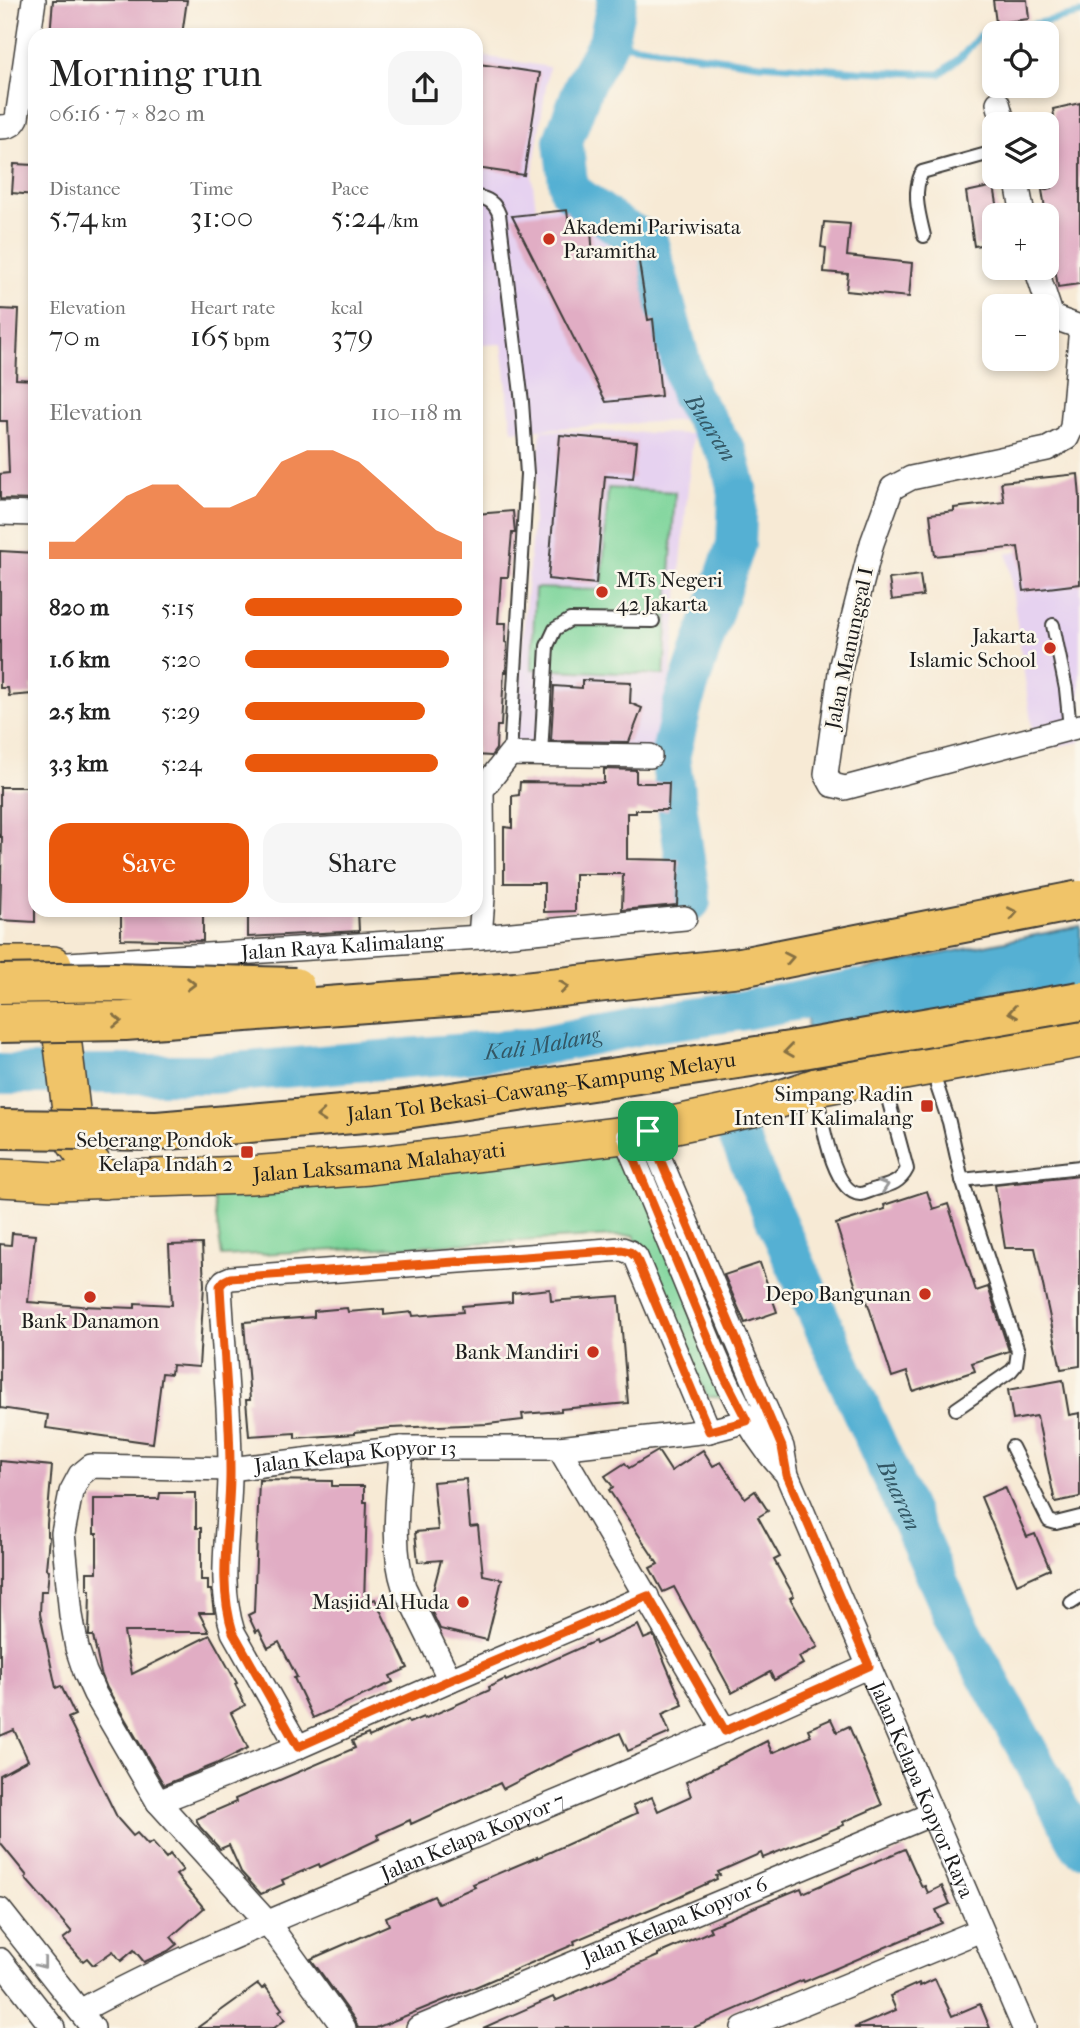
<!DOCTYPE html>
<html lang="en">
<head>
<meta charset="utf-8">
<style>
	body { margin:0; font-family:"IM FELL French Canon",serif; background:#f6f6f6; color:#222; height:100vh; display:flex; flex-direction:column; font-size:26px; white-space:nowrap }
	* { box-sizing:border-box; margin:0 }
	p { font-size:23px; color:#767676 }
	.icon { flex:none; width:38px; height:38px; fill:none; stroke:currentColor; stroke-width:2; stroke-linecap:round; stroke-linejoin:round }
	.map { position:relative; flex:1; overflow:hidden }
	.drawer { position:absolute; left:28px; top:28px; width:455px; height:889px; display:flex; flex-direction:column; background:#fff; border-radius:21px; box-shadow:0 4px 10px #0003 }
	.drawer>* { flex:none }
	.fabs { position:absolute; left:982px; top:21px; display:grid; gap:14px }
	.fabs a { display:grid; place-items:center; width:77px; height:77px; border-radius:14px; background:#fff; box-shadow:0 4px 10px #0003; font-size:35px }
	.pin { position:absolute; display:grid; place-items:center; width:60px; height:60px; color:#fff; margin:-30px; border-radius:14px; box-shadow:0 4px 10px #0006 }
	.round { display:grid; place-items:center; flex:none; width:74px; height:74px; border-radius:21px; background:#f6f6f6 }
	.head { display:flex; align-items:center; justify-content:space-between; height:119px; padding:0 21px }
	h1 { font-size:38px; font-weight:600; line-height:52px }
	.stats { display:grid; grid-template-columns:repeat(3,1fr); gap:10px; height:119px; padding:7px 21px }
	.stats div { display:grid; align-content:center }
	.stats b { font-size:30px; font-weight:600 }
	.stats small { font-size:19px; font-weight:400 }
	.stats p { font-size:19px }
	.chart { height:196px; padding:14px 21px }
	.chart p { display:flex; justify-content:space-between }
	.chart svg { width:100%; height:126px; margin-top:7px; fill:#ea580c; opacity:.7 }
	.action { display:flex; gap:14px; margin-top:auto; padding:14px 21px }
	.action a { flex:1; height:80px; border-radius:21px; background:#ea580c; color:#fff; font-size:28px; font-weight:600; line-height:80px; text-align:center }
	.action a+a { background:#f6f6f6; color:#222 }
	ul { padding:0 21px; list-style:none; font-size:23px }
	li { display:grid; grid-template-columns:112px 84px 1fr; align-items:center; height:52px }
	li i { height:18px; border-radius:9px; background:#ea580c }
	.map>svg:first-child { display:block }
	.built { fill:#e6d2f0 }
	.green { fill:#7bd49a; stroke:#4c785b; stroke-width:2 }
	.water { fill:#55b0d3; stroke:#386678; stroke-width:2 }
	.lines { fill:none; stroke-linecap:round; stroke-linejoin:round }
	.stream { stroke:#55b0d3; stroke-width:7 }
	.river { stroke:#55b0d3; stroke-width:40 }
	.building { fill:#e1adc4 }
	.service-casing { stroke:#3d3b38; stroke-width:16 }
	.minor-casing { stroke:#3d3b38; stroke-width:26 }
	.primary-casing { stroke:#3d3b38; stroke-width:40 }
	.service { stroke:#fff; stroke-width:12 }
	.minor { stroke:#fff; stroke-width:23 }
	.primary { stroke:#f0c469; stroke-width:37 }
	.motorway-bridge-casing { stroke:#3d3b38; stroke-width:42; stroke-linecap:butt }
	.motorway-bridge { stroke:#f0c469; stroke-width:38 }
	.oneway { stroke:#867042 }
	.oneway2 { stroke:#999 }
	.route-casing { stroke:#fff; stroke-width:14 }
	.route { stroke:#ea580c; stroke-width:9 }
	.poi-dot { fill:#c8321e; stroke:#fbf7ec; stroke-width:2.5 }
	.labels { text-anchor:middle; stroke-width:5; stroke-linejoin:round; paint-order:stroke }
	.poi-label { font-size:21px; fill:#1c1c1c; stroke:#fbf7ec; text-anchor:end }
	.street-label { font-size:21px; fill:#1c1c1c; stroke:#fbf7ec }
	.water-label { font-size:23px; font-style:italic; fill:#335765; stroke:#fbf7ec }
</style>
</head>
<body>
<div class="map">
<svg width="1080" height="2028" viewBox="0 0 1080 2028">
	<rect width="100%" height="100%" fill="#fbf7ec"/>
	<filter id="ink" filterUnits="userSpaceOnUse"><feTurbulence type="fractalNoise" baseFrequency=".0143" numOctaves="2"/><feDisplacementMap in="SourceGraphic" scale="14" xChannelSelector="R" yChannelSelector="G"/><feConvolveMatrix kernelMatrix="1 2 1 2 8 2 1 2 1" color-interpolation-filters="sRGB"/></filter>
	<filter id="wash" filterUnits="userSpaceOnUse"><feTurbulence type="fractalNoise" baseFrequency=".00686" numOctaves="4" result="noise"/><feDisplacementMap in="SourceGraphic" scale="28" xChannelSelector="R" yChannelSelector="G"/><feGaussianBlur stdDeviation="1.57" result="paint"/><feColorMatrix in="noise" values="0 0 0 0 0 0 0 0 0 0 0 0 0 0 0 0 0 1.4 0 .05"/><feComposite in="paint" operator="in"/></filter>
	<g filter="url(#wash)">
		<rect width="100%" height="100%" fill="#f7ead5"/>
		<g class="built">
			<path d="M476,55L549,67L532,177L536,208L571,204L574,229L597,226L639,249L687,420L512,431L502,344L476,345Z"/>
			<path d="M541,430L693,434L663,757L513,750Z"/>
			<path d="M1080,542V742L1035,750L1007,553Z"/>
		</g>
		<g class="green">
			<path d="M608,488L675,492L664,675L532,669L535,588L602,590Z"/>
			<path d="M624,1135L733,1398L707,1397L634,1235L222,1256L210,1177Z"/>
		</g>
		<path class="water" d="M1080,926V1001L808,1048L806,981Z"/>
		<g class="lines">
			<path class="stream" d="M608,42L759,64L858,71L940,74L963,55L979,36L1080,14"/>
			<g class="river">
				<path id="s1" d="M617,0L608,42L584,85L563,141L569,190L621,228L648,241L690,395L728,454L738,493L736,544L683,703L670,757L691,901"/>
				<path id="s2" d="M0,1074H211L529,1048L651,1023L739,1011L859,989"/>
				<path id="s3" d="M737,1134L953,1614L1080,1846"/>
			</g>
		</g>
		<g id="blocks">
			<g class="building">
				<path d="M53,0H187L182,35H50Z"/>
				<path d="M993,0H1027L1029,19L996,23Z"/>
				<path d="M479,64L540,73L524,175L476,168V82Z"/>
				<path d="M1080,103V284L1058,287L1042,190L1052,188L1046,157V117L1054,116L1053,109Z"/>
				<path d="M14,164L35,165V195L12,193Z"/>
				<path d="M994,186L999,215H994V243L974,246L966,192Z"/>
				<path d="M567,210L570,234L591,231L593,256L637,249L648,320L653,319L661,396L606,402L512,216Z"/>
				<path d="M824,222L850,224L847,256L912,263L909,297L846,291L848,274L824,272L826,248L821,247Z"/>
				<path d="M0,309L19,310L16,379L35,380V500L0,499V474L9,473L7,421H0Z"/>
				<path d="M560,435L637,442L633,478L605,476L596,584L548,579Z"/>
				<path d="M1078,474L1080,498V584L1024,591L1018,547L935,556L930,514L954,511V508L1004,502L1001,482Z"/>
				<path d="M513,511L515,533H512L508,577H501L498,623H506L505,642L507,643L506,672H504L501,726H497L496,749L491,756L476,755V514Z"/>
				<path d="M0,551L35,553V686H31L32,694L9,696L8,688H0Z"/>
				<path d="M920,575L923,596L892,600L889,579Z"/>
				<path d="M582,680L631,682L630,703L642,708L629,742L551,741L554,686L582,688Z"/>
				<path d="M604,769L636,770V783H669L668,810H636V813H627V859L679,860L677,905L622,910L623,874H575V911L544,912V883H504V827L512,828V796L519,795L520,782L604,783Z"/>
				<path d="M0,787H35V922L0,920L2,837H0Z"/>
				<path d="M121,910H203V941L121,939Z"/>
				<path d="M248,910H358L359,931L248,937Z"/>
				<path d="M1080,1176V1366L1061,1369L1035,1248H1005L995,1185Z"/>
				<path d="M927,1191L933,1209L948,1204L976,1291L988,1287L1009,1351L972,1363L975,1371L913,1391L907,1372L892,1377L866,1298L860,1300L836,1224L885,1209L884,1205Z"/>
				<path d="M12,1233L35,1235L28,1302L81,1306L135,1308V1303L172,1305L169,1245L202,1244L204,1285L199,1367L172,1365L171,1374L162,1373L153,1443L46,1428L48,1415L0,1408V1244L11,1245Z"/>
				<path d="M760,1263L777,1312L745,1323L724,1275Z"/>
				<path d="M550,1289L551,1301L619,1296L628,1403L561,1409V1411L522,1414L523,1420L488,1424L391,1428L355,1432V1434L295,1438V1433L249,1436L246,1400H250L244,1322L314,1317V1311L347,1308L348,1312L384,1309V1315L412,1312L413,1316L463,1312L462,1306L512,1302V1293Z"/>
				<path d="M1063,1380L1069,1415L1080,1413V1497L1055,1502L1037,1416L1013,1420L1008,1390Z"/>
				<path d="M703,1450L713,1466L721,1462L745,1498L755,1491L768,1511L758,1517L780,1557L774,1560L794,1596L790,1598L818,1647L799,1657L803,1664L774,1680L770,1672L732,1693L674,1587L663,1592L650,1568L658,1564L609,1490L613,1487L605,1476L625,1463L629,1468L658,1451L671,1471Z"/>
				<path d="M0,1461L52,1466L47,1524V1536L49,1537L46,1569L49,1570L47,1591H41L40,1614L56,1688L61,1686L75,1715L68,1718L118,1819L133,1836L137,1833L148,1845L152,1842L166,1858L170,1854L183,1870L176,1875L204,1908L171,1937L177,1944L168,1951L144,1962L134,1950L121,1961L113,1951L93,1965L87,1958L83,1961L63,1939L72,1932L25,1878L27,1876L0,1843V1775L28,1760L14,1730L0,1736Z"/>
				<path d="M466,1479L470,1527L478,1526L483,1575L502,1579L487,1640L440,1629L429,1606L441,1560L418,1562L415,1532L438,1530L433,1482Z"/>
				<path d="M259,1480L332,1481V1486H364V1502H367L364,1604L375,1599L408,1668L390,1676L393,1682L313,1718L294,1678L297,1677L279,1642L268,1648L259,1630L256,1632L248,1615L254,1612Z"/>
				<path d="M1005,1487L1027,1537L1035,1534L1050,1569L1017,1584L981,1497Z"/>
				<path d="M160,1493H196V1528H201V1580H208V1590H211L214,1613H199L209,1632H124L132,1674L210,1635L237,1683L235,1684L245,1705L231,1713L248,1748L216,1764L164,1785L107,1688L101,1673L93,1636H89L90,1590H87V1572H97V1534H94V1499H159Z"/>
				<path d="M638,1625L644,1639L653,1635L655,1639L683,1705L662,1714L670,1733L628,1751L620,1733L560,1760L503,1789L500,1783L411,1824L410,1820L377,1835L379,1839L320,1867L319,1864L282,1880L284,1884L261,1894L241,1872L229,1845L220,1849L200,1827L196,1819L236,1802L235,1799L355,1748L352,1741L368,1734L369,1737L407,1720L409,1723L423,1717L424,1719L490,1690L489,1687L505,1679L506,1681L595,1641L596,1644Z"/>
				<path d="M831,1719L837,1732L849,1726L882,1805L843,1822L844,1825L763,1858L761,1853L718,1872L720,1875L716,1876L717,1879L658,1906L574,1941L575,1944L459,1994L376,2028H358L355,2020L311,1959L389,1925L386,1917L434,1896L438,1903L475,1887L473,1884L537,1857V1858L637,1813L633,1805L652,1797L658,1811L691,1796L686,1782L767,1741L772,1753L811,1736L808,1729Z"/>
				<path d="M905,1849L922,1887L925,1886L928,1893L942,1886L950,1904L936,1910L942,1923L804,1982L803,1980L693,2028H483L553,1997L555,2001L658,1956V1954L711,1931L709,1927L755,1907L801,1888L803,1893Z"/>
				<path d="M935,1979L952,2016L980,2004L990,2028H854L896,2010L890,1996L919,1983L920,1986Z"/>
				<path d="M258,1984L262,1989L265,1986L282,2009L279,2011L285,2020L274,2028H197Z"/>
			</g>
		</g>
	</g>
	<g filter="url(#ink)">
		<use href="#blocks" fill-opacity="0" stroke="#3d3b38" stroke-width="2"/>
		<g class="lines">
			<defs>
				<g id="service">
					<path d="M476,197C488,198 495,203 499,214L522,402L527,474L510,754"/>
					<path d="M924,236C919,214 912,193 922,172L994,152"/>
					<path d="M1053,625L1066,689L1070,728"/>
					<path d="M541,755L547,646L555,629L570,620L653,621"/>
					<path d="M937,1086L949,1122L962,1180L1018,1351L1016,1365L1011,1371L956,1409"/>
					<path d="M819,1107C823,1126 834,1193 860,1194C864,1194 871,1190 876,1189C890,1185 900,1183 907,1169L887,1095"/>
					<path d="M962,1180L1080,1167"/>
					<path d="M1012,1447L1049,1521L1056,1523L1080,1517"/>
					<path d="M1071,1603L1080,1597"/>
				</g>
				<g id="minor">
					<path d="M998,103L1004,124"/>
					<path d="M0,127C8,127 13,126 17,118L34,0"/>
					<path d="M1016,177L1023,215"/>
					<path d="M1036,268L1052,317L1080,327"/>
					<path d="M1080,338L1072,427L1067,438L1047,449L911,478L892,488L872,543L841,665L826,774L832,785L845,788L1080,726"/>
					<path d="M0,513L35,514"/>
					<path d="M480,937L483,898L482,790L510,754L650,756"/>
					<path id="s4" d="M53,965L480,937L685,918"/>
					<path id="s5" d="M648,1131L782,1447L787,1475L1024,2028"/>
					<path d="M624,1135C648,1191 671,1248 694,1304C718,1362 740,1423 783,1470"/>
					<path d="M401,1448C399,1492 390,1545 404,1587L450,1680"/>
					<path d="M559,1448L725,1731"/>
					<path d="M298,1747L233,1632C216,1579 231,1523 230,1468C230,1407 223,1346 220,1286L224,1281L231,1278L622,1249L630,1252L636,1257L709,1431"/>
					<path d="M158,1802L298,1747L450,1680L647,1596"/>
					<path d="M0,1910L93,2028"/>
					<path d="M0,1960L53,2028"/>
					<path id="s6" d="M80,2011C180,1956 288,1914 393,1870C552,1804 712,1738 869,1666"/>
					<path id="s7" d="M344,2028L268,1923L158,1802L95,1694L85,1672L77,1648L71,1615L63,1533L71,1492L80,1475L91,1466L230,1469L401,1448H559L709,1431L747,1421L767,1412"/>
					<path id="s8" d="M418,2028L932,1814"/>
					<path d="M743,2028L981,1930"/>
				</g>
				<g id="primary">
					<path d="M0,965H53L75,1142L104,1180"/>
					<path id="s9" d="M0,1178L55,1181L250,1175L369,1166L624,1135L753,1108L816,1087L1080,1039"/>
				</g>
			</defs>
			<use href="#service" class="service-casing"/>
			<use href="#minor" class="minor-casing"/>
			<use href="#primary" class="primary-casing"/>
			<use href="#service" class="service"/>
			<use href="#minor" class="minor"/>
			<use href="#primary" class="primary"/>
			<defs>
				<g id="motorway-bridge">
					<path d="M0,984L114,982L295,987"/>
					<path d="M0,1023L125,1021L515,992L741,967L1080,900"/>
					<path id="s10" d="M0,1129L157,1131L399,1110L803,1049L1080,1001"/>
				</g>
			</defs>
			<use href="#motorway-bridge" class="motorway-bridge-casing"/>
			<use href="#motorway-bridge" class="motorway-bridge"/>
		</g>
		<defs><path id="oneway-chevron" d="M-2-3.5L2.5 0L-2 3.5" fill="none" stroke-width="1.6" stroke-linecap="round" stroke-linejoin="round" transform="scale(1.75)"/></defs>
		<g class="oneway">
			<use href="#oneway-chevron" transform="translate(1013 913) rotate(-11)"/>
			<use href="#oneway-chevron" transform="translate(789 958) rotate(-11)"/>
			<use href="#oneway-chevron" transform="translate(191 984) rotate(1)"/>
			<use href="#oneway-chevron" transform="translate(564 987) rotate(-6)"/>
			<use href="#oneway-chevron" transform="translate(1013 1012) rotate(170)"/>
			<use href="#oneway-chevron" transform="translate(117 1021) rotate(-1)"/>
			<use href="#oneway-chevron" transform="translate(789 1051) rotate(172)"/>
			<use href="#oneway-chevron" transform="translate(321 1116) rotate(175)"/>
		</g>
		<g class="oneway2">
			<use href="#oneway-chevron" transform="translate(884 1186) rotate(-18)"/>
			<use href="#oneway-chevron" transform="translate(42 1964) rotate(52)"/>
		</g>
	</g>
	<g class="lines" filter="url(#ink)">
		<defs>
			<path id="route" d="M648,1131L782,1447L787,1475L869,1666L725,1731L648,1596L450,1680L298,1747L233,1632C216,1579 231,1523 230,1468C230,1407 223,1347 220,1286L224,1281L230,1278L622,1250L630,1252L636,1257L709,1431L747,1421L723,1374L624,1135Z"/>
		</defs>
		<use href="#route" class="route-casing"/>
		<use href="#route" class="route"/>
	</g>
	<g class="poi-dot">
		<circle cx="549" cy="239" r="7"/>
		<circle cx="602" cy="592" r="7"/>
		<circle cx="1050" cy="648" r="7"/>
		<rect x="920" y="1099" width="14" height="14" rx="3.5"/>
		<rect x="240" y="1145" width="14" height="14" rx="3.5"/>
		<circle cx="925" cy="1294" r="7"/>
		<circle cx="90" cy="1297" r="7"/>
		<circle cx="593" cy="1352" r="7"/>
		<circle cx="463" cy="1602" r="7"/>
	</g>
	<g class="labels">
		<g class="poi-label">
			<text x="563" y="234" text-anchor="start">Akademi Pariwisata<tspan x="563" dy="24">Paramitha</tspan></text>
			<text x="616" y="587" text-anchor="start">MTs Negeri<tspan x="616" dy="24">42 Jakarta</tspan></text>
			<text x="1036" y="643">Jakarta<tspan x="1036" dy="24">Islamic School</tspan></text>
			<text x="913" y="1101">Simpang Radin<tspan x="913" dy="24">Inten II Kalimalang</tspan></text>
			<text x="233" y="1147">Seberang Pondok<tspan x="233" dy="24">Kelapa Indah 2</tspan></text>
			<text x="911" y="1301">Depo Bangunan</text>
			<text x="90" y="1328" text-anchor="middle">Bank Danamon</text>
			<text x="579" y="1359">Bank Mandiri</text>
			<text x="449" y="1609">Masjid Al Huda</text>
		</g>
		<g class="street-label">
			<text transform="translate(849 648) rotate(-78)" y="7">Jalan Manunggal I</text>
			<text dy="7" stroke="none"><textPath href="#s4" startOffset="290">Jalan Raya Kalimalang</textPath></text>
			<text dy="7" stroke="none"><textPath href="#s10" startOffset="544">Jalan Tol Bekasi–Cawang–Kampung Melayu</textPath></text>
			<text dy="7" stroke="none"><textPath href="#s9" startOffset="380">Jalan Laksamana Malahayati</textPath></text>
			<text dy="7" stroke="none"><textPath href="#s7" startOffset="924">Jalan Kelapa Kopyor 13</textPath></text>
			<text dy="7" stroke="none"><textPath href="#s5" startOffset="714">Jalan Kelapa Kopyor Raya</textPath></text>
			<text dy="7" stroke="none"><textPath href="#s6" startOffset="430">Jalan Kelapa Kopyor 7</textPath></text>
			<text dy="7" stroke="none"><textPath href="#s8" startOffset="278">Jalan Kelapa Kopyor 6</textPath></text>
		</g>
		<g class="water-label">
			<text dy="8" stroke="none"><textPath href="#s1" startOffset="494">Buaran</textPath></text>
			<text dy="8" stroke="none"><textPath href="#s2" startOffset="544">Kali Malang</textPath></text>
			<text dy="8" stroke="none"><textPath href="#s3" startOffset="396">Buaran</textPath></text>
		</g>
	</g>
</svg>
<div class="fabs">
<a><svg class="icon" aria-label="locate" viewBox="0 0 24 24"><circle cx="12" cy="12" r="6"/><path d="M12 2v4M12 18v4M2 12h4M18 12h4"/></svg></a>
<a><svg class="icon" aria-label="layers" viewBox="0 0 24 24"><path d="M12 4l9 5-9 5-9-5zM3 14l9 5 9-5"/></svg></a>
<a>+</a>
<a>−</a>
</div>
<div class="pin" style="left:648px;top:1131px;background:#1e9e55"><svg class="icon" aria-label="arrive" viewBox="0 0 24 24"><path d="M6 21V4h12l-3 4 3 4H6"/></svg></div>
<section class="drawer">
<div class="head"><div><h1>Morning run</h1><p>06:16 · 7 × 820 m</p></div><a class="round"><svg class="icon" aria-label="share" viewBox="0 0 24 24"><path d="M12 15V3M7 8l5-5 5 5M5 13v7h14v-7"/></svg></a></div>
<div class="stats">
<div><p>Distance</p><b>5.74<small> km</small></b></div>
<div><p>Time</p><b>31:00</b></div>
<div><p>Pace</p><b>5:24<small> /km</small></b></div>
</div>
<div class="stats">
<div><p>Elevation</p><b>70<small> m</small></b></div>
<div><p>Heart rate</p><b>165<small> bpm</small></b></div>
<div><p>kcal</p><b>379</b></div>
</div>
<div class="chart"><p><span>Elevation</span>110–118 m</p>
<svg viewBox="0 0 160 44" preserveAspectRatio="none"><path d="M0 44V38L10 38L20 30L30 22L40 18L50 18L60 26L70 26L80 22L90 10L100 6L110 6L120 10L130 18L140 26L150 34L160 38V44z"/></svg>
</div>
<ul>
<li><b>820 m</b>5:15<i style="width:100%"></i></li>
<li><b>1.6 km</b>5:20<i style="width:94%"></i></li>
<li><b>2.5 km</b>5:29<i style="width:83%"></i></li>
<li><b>3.3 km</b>5:24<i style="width:89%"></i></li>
</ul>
<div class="action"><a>Save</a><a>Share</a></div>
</section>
</div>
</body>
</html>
